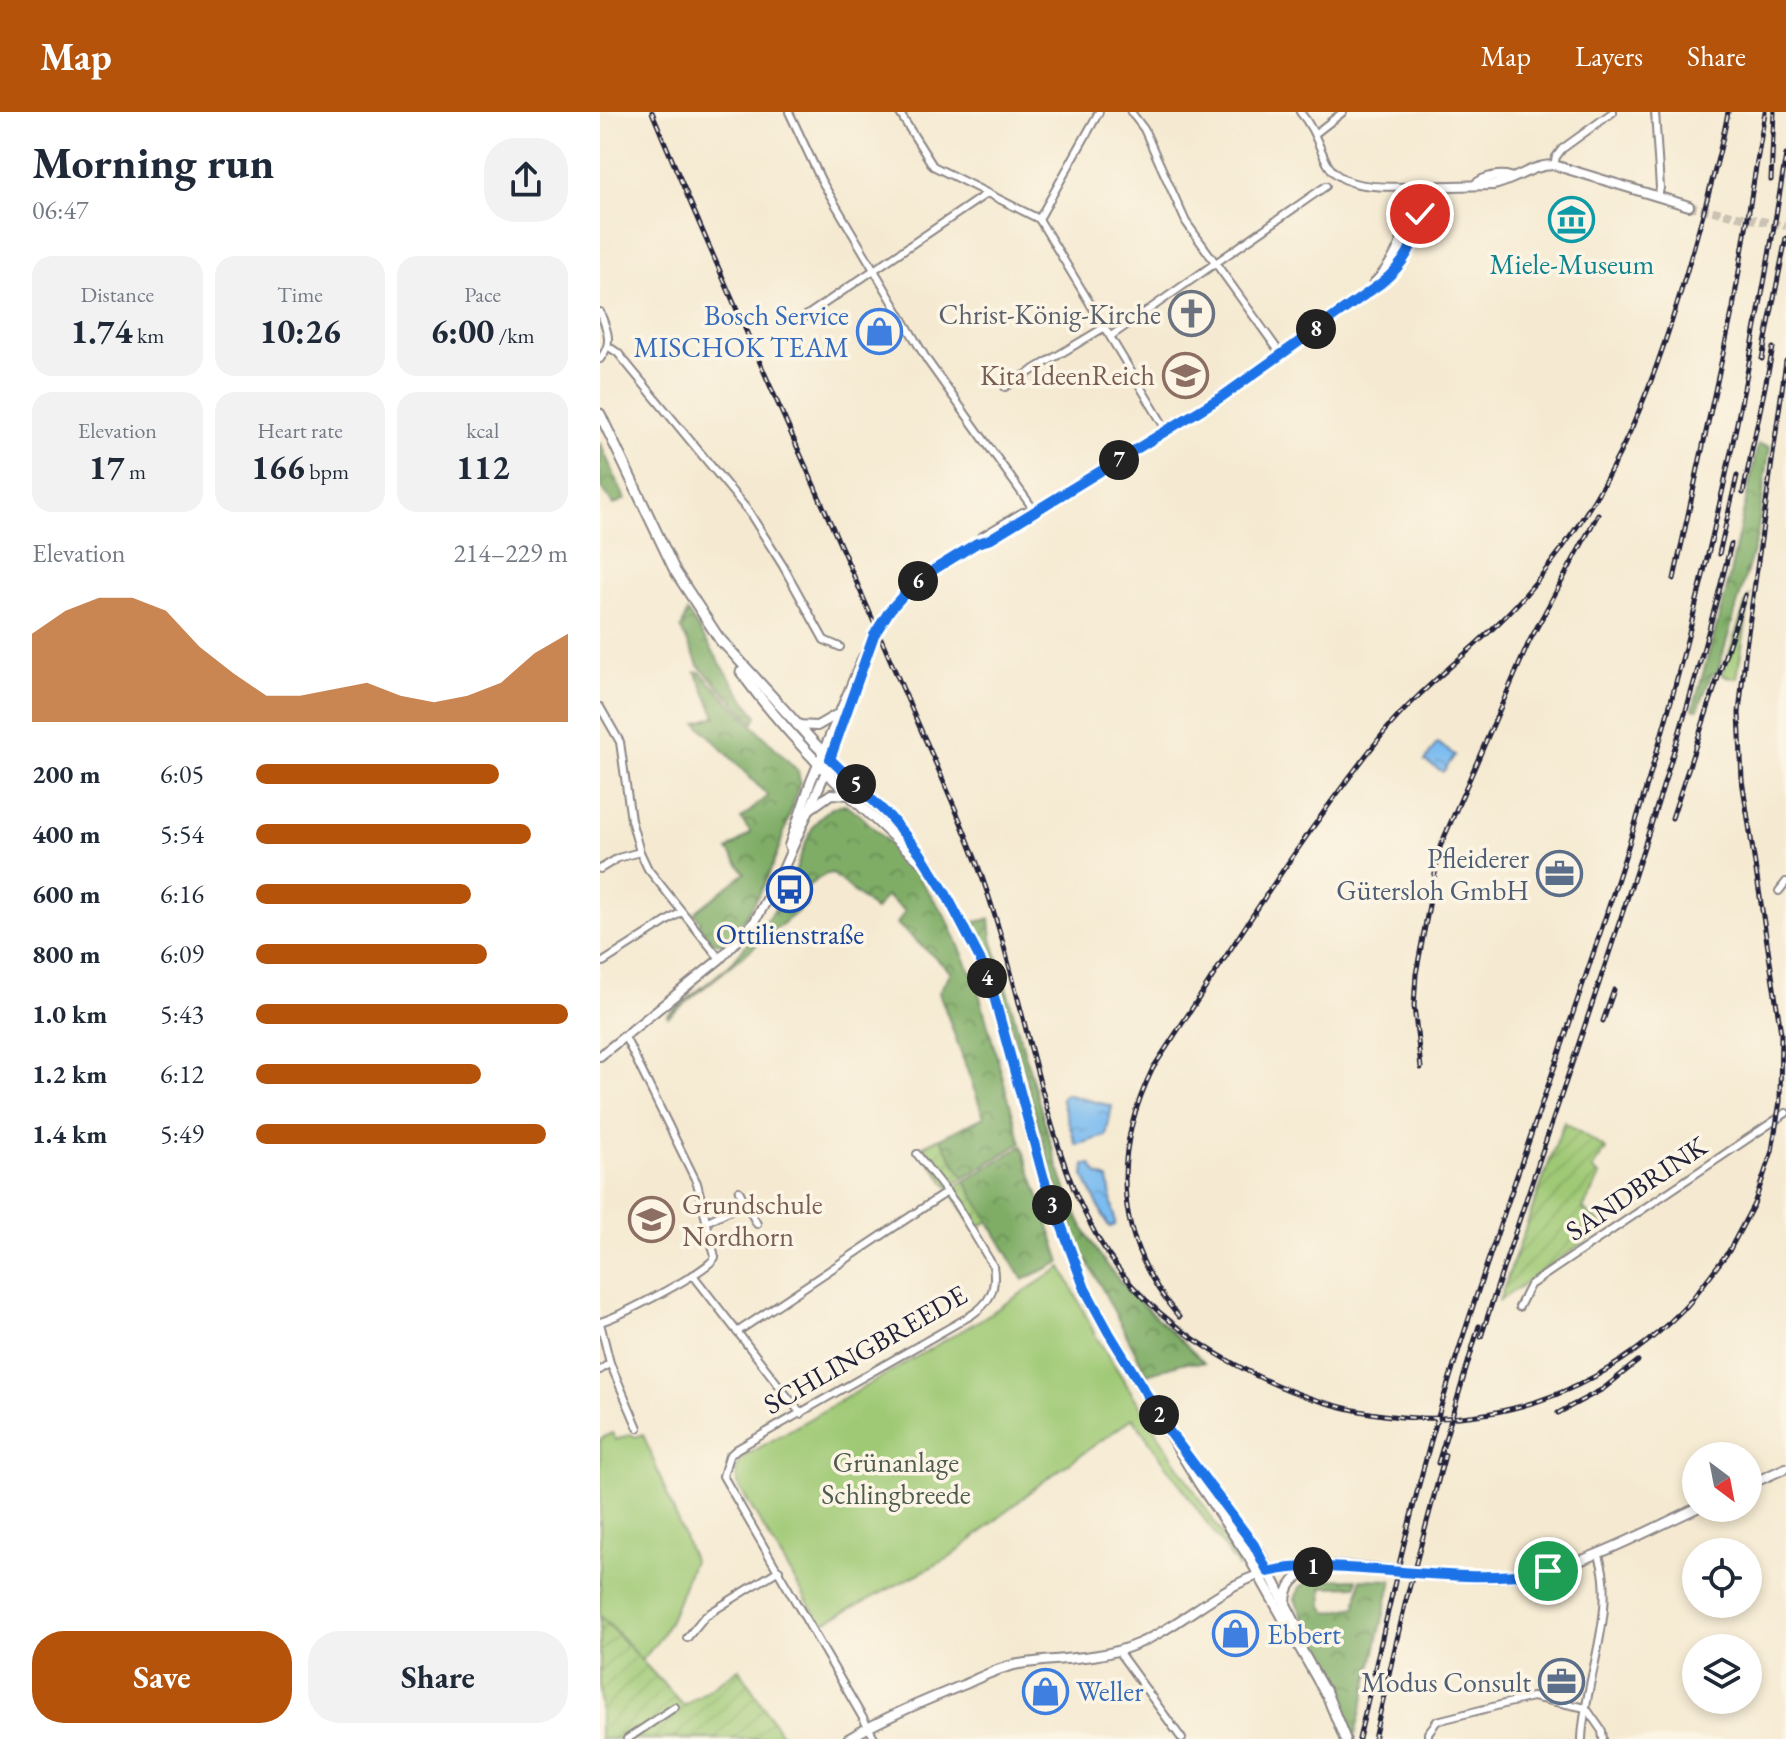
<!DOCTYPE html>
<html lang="en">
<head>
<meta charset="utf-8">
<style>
	body { margin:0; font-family:"EB Garamond",serif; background:#f2f2f3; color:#1f2937; height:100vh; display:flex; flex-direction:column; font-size:30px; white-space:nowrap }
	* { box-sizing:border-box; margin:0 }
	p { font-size:26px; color:#747a83 }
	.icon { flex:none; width:44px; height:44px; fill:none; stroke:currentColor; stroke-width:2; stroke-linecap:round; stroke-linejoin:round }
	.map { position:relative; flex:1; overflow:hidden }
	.details { display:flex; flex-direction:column; background:#fff; width:600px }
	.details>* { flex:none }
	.needle { width:52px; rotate:148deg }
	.buttons { position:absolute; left:1082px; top:1330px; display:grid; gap:16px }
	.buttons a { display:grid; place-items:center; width:80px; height:80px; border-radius:50%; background:#fff; box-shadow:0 4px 12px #0003; font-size:40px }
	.pin { position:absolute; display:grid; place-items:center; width:68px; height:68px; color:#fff; margin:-34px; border:4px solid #fff; border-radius:50%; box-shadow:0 2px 8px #0007 }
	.km { position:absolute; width:40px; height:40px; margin:-20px; border-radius:50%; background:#222; color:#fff; font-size:22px; line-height:40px; text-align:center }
	.round { display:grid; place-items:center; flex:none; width:84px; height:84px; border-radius:32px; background:#f2f2f3 }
	.headline { display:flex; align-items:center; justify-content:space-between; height:136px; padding:0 32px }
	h1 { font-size:44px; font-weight:700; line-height:60px }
	.metrics { display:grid; grid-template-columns:repeat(3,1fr); gap:12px; height:136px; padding:8px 32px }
	.metrics div { display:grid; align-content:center; border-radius:20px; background:#f2f2f3; text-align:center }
	.metrics b { font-size:34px; font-weight:700 }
	.metrics small { font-size:22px; font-weight:400 }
	.metrics p { font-size:22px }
	.chart { height:224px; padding:16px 32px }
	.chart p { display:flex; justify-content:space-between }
	.chart svg { width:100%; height:144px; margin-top:8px; fill:#b45309; opacity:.7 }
	.button { display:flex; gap:16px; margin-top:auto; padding:16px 32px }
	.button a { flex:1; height:92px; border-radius:32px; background:#b45309; color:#fff; font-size:32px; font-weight:700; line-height:92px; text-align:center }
	.button a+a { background:#f2f2f3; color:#1f2937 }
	ul { padding:0 32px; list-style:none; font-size:26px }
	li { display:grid; grid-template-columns:128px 96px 1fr; align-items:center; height:60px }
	li i { height:20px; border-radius:10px; background:#b45309 }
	header { display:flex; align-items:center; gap:48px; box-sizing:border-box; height:112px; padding:0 40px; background:#b45309; color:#fff }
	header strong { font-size:38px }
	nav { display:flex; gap:44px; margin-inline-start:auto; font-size:28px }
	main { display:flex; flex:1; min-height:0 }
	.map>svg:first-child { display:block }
	.green { fill:#9fc975; stroke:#607658; stroke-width:2 }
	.forest { fill:url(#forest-crowns); stroke:#506850; stroke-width:2 }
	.garden { fill:url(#garden-furrows); stroke:#607658; stroke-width:2 }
	.water { fill:url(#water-ripples); stroke:#4e6f96; stroke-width:2 }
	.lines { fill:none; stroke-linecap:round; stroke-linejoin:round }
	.tertiary-tunnel { stroke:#cbc2b3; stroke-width:8; stroke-dasharray:8 4; stroke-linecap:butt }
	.minor-casing { stroke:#8c8686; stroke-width:10 }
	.tertiary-casing { stroke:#8c8686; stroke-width:12 }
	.secondary-casing { stroke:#8c8686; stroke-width:13 }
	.minor { stroke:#fff; stroke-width:6 }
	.tertiary { stroke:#fff; stroke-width:8 }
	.secondary { stroke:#fff; stroke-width:9 }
	.rail-casing { stroke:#22223b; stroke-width:5 }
	.rail { stroke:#fcf5e5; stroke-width:2; stroke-dasharray:6; stroke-linecap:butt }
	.route-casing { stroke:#fff; stroke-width:16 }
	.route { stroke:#1a73e8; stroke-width:10 }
	.labels { text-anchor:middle; stroke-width:7; stroke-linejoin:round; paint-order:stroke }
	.culture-label { font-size:28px; fill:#0d838f; stroke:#fcf5e5 }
	.worship-label { font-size:28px; fill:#5b616d; stroke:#fcf5e5; text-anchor:end }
	.shop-label { font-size:28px; fill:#366cbe; stroke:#fcf5e5; text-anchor:start }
	.education-label { font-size:28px; fill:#785e54; stroke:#fcf5e5; text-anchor:end }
	.service-label { font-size:28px; fill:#4e5e75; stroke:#fcf5e5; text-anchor:end }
	.transit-label { font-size:28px; fill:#164399; stroke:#fcf5e5 }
	.street-label { font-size:28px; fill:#22223b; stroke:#fcf5e5 }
	.park-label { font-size:28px; fill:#4e5c4f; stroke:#fcf5e5 }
</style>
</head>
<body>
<header>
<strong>Map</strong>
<nav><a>Map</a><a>Layers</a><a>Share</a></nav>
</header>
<main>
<section class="details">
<div class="headline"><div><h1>Morning run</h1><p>06:47</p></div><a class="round"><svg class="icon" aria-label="share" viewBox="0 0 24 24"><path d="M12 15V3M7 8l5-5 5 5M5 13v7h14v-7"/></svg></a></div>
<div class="metrics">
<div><p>Distance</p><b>1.74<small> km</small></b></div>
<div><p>Time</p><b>10:26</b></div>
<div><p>Pace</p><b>6:00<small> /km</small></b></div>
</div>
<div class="metrics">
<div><p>Elevation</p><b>17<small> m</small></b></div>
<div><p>Heart rate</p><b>166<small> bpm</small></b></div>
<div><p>kcal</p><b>112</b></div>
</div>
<div class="chart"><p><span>Elevation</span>214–229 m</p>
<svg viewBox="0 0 160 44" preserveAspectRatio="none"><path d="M0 44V17L10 10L20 6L30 6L40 10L50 21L60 29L70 36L80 36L90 34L100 32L110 36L120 38L130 36L140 32L150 23L160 17V44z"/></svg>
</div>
<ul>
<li><b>200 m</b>6:05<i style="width:78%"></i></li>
<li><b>400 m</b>5:54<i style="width:88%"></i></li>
<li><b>600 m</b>6:16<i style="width:69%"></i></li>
<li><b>800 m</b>6:09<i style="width:74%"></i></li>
<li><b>1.0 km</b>5:43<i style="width:100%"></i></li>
<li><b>1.2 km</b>6:12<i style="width:72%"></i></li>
<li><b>1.4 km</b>5:49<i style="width:93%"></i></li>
</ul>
<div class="button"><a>Save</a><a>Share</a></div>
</section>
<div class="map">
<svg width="1186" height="1627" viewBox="0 0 1186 1627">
	<defs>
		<pattern id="forest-crowns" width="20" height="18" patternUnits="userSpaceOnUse" patternTransform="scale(2)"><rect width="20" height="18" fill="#7fad66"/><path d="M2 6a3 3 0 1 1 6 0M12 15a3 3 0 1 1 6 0" fill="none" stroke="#688c55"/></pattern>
		<pattern id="garden-furrows" width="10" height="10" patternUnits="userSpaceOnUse" patternTransform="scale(2)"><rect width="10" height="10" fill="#9fc975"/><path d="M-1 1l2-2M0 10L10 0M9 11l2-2" fill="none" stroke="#89ac66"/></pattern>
		<pattern id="water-ripples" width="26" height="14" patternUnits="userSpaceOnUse" patternTransform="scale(2)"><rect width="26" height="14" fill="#7bbcf0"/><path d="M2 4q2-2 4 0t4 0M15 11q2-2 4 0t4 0" fill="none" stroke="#6aa1cf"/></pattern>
	</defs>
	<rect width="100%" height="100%" fill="#fcf5e5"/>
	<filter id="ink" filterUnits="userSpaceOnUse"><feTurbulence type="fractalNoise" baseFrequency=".0125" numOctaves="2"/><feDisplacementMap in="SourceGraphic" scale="16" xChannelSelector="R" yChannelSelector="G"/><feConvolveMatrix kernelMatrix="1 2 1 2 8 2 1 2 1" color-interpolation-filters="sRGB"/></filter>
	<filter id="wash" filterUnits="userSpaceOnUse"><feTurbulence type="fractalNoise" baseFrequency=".006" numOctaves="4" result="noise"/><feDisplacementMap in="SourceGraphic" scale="32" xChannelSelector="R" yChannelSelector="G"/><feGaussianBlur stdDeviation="1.8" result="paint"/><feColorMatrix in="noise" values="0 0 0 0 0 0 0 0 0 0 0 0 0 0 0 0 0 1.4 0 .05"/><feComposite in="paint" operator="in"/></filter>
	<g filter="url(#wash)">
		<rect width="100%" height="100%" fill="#f5ead1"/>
		<g class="green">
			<path d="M1150,484L1137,566L1122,563L1147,487Z"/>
			<path d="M462,1155L495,1223L639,1449L638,1455L533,1306L441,1371L351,1445L221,1512L139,1375C135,1362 134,1355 145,1344L380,1208Z"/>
			<path d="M12,1321L16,1328L31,1322L36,1325L43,1322L93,1448C79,1484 70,1523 40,1549L24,1528L0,1504V1327Z"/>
		</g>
		<g class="forest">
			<path d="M0,331L25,387L14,393L0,373Z"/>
			<path d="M1158,332L1170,334L1157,425L1117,562H1112L1098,597H1093L1126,480Z"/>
			<path d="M87,500C111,534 131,572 157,604L154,611L99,554L81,517Z"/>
			<path d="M96,560H100L198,659L200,670C180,733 170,780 125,832C111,833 106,822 98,812L101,810L94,801L145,761L128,738L151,721L141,707L168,684L97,611L116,604Z"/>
			<path d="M245,692L258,701L290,732L319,766L346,805L377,874L421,1031L364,1066L340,1026L384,1005L339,880L351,860L297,812L305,799L286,784L275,798L232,761L224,763L183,791C201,759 203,698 245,692Z"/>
			<path d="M203,788L207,792L68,905L67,903L130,853L175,797L186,801Z"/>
			<path d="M390,807L392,826C407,878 422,931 437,984C453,1038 467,1095 499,1142C528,1185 568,1214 604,1251H582L547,1262L477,1129L453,1063L399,872L375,810Z"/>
			<path d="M422,1034L461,1150L423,1168L365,1069Z"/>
			<path d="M757,1467L756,1474L722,1475L723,1494L728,1501L756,1495L761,1467L792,1468L755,1624L695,1487L700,1475L712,1468Z"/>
		</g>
		<g class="garden">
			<path d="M964,1010L1006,1037L992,1057L1000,1064L983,1097L1006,1115L899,1189Z"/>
			<path d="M340,1026L364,1066L348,1075L326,1044L323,1034Z"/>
			<path d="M365,1069L389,1109L375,1117L350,1078Z"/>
			<path d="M0,1504L84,1594L139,1557L184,1627H0Z"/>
		</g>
		<g class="water">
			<path d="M837,631L855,643L843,660L825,649Z"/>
			<path d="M465,982L512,994L506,1024L476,1033L461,986Z"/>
			<path d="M491,1052L498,1063L508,1067L515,1109V1113L511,1115L508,1113L484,1065L485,1053Z"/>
		</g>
	</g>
	<g filter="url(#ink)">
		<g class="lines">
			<path class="tertiary-tunnel" d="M1089,94L1186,114"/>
			<defs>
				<g id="minor">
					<path d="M189,0L221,68L327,248L434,398"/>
					<path d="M299,0L333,54L439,107L567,319"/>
					<path d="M531,0L544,17L586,110L681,242"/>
					<path d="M700,0C714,16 718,33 727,51C742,79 785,74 811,75"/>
					<path d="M1055,0L1060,76L1058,85"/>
					<path d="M716,21L743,0"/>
					<path d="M954,53L956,45L962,37L1013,0"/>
					<path d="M439,107L499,0"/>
					<path d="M0,200C7,218 14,230 0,247"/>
					<path d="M200,208L386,82"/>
					<path d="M511,224L726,74"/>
					<path d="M9,235L18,241L149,400L183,454L224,528L240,535"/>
					<path d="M405,275L505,215"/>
					<path d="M0,595L20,630L31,708L40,740L48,757L120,847"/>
					<path d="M0,757L18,746L40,740"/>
					<path d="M1179,779L1186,770"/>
					<path d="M3,850L80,801"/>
					<path d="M139,1079L157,1112"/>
					<path d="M108,1109L145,1091"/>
					<path d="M93,1163L201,1302"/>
					<path d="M919,1195L930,1173L1186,1001"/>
					<path d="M0,1210C18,1205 109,1159 115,1145L97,1071L25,925"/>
					<path d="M0,1211L10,1251L38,1316"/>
					<path d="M137,1220L347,1080"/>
					<path d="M0,1258L10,1251"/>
					<path d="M87,1526L105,1504L179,1458"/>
					<path d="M518,1539L582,1627"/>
					<path d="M27,1627L75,1595"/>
					<path d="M275,1627L123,1364L129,1344L137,1337L370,1204C390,1191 397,1177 393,1154L356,1092L317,1042"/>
					<path d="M828,1627V1621L837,1609L932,1585L986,1596L1002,1619L1003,1627"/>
					<path d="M982,1627C984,1569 1019,1495 998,1441"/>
				</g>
				<g id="tertiary">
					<path d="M876,72C885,65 900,62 910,65"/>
					<path d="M773,173C801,143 809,115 811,75L893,73C915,69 930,53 954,53L1089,94"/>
					<path d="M377,431L388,428L623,284L780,172C815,143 819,118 822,74"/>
					<path d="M272,526C300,479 331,459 377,431L383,425L423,401H430"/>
					<path d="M197,613L217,614L236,603"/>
					<path d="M210,697L231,682L251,683"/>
					<path d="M189,734L211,669L263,545"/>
					<path d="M0,944L120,847L155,809L181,762L227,657L274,523"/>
					<path d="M1148,1373L1186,1356"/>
					<path d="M686,1491C686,1473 696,1462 713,1459"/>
					<path d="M248,1627C285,1605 324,1589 363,1573C381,1565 400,1555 419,1552C456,1546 497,1548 532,1534C585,1514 624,1466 682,1457C755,1445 831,1470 905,1465C973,1461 1036,1424 1097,1396"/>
				</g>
				<g id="secondary">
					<path d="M0,302L75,459L122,531"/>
					<path d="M120,527L216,633L289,704L320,741L346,782L380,847L393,881L444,1067L485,1177L509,1221L599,1371L649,1445L726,1582"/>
					<path d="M141,560C191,630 257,691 320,749"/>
					<path d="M591,1348L659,1440L700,1521"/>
					<path d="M725,1578L745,1627"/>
				</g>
			</defs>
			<use href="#minor" class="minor-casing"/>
			<use href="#tertiary" class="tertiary-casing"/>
			<use href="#secondary" class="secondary-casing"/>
			<use href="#minor" class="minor"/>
			<use href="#tertiary" class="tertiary"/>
			<use href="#secondary" class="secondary"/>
			<defs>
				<g id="rail">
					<path d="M52,0C129,185 213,368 292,552C320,617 350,680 375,746C407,829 424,918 449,1003C465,1058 484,1113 520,1159C555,1204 604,1237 655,1263C809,1339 974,1315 1092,1188"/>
					<path d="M1171,68L1174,0"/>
					<path d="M1162,247L1186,126"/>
					<path d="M1143,381L1173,236"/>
					<path d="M1119,442L1137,364"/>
					<path d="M1074,467L1133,196L1165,0"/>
					<path d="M1072,706L1145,483"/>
					<path d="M1003,909L1014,878"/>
					<path d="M821,956L814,894L816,862L840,735L929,530L998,402"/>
					<path d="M1086,1195L1129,1139L1154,1092L1172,1039L1180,989L1181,921L1142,668L1139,601L1146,535L1186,249"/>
					<path d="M579,1205C515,1129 510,1044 553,956C627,844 698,728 782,623C824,571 881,534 924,484C1018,377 1056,269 1094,134C1106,90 1120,46 1128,0"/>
					<path d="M881,1225C965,961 1065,701 1131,432"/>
					<path d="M958,1301L1003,1277L1038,1249"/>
					<path d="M838,1351L879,1214"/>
					<path d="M759,1627C786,1509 811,1390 847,1275C914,1059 997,849 1059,632C1114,439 1154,241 1186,43"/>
					<path d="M774,1627L806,1488L845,1343"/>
				</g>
			</defs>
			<use href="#rail" class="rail-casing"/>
			<use href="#rail" class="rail"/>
		</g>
	</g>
	<g class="lines" filter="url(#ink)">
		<defs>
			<path id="route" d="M820,102C815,133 805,152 780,172L623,284L388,428L377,431L335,457L308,478L290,498L274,523L230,647L289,704L320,741L346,782L380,847L393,881L444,1067L485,1177L509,1221L569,1319L654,1433L668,1460C698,1452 731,1455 762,1457C824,1461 886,1470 948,1459"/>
		</defs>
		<use href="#route" class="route-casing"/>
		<use href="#route" class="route"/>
	</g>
	<defs>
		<symbol id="museum-ring" viewBox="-11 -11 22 22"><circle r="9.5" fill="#fcf5e5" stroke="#0f9aa8" stroke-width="1.5"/><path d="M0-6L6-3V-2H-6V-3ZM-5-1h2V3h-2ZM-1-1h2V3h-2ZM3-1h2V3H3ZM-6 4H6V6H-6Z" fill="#0f9aa8"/></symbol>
		<symbol id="church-ring" viewBox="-11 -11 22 22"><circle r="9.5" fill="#fcf5e5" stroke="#6b7280" stroke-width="1.5"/><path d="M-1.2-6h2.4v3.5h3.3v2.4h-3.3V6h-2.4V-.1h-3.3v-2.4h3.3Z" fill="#6b7280"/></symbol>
		<symbol id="shop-ring" viewBox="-11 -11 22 22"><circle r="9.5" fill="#fcf5e5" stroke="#3f7fe0" stroke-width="1.5"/><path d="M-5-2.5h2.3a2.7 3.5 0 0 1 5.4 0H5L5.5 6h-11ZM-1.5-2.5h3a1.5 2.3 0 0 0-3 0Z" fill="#3f7fe0"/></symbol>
		<symbol id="school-ring" viewBox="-11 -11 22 22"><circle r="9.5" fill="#fcf5e5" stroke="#8d6e63" stroke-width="1.5"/><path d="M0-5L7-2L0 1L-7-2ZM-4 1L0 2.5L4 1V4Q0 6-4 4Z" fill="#8d6e63"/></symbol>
		<symbol id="office-ring" viewBox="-11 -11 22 22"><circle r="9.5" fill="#fcf5e5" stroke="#5c6f8a" stroke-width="1.5"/><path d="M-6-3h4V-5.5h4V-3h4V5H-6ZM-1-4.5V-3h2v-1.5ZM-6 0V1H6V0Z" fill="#5c6f8a"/></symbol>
		<symbol id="bus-ring" viewBox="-11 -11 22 22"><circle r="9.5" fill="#fcf5e5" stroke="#1a4fb4" stroke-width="1.5"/><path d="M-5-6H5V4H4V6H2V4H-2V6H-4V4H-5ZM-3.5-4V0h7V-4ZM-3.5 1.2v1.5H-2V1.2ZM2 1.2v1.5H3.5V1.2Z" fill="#1a4fb4"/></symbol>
	</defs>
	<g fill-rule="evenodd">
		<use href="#museum-ring" x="946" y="82" width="51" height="51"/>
		<use href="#church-ring" x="566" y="176" width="51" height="51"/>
		<use href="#shop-ring" x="254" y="194" width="51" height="51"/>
		<use href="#school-ring" x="560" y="238" width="51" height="51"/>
		<use href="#office-ring" x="934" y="736" width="51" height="51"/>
		<use href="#bus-ring" x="164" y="752" width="51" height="51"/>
		<use href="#school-ring" x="26" y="1082" width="51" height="51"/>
		<use href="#shop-ring" x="610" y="1496" width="51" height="51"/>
		<use href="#office-ring" x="936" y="1544" width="51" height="51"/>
		<use href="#shop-ring" x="420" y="1554" width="51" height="51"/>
	</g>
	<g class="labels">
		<g class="culture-label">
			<text x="972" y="162">Miele-Museum</text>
		</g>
		<g class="worship-label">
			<text x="561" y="212">Christ-König-Kirche</text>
		</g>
		<g class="shop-label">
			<text x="249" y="213" text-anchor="end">Bosch Service<tspan x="249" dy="32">MISCHOK TEAM</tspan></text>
			<text x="667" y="1532">Ebbert</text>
			<text x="476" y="1589">Weller</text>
		</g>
		<g class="education-label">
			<text x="555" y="273">Kita IdeenReich</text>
			<text x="82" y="1102" text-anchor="start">Grundschule<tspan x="82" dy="32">Nordhorn</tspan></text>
		</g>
		<g class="service-label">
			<text x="929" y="756">Pfleiderer<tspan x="929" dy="32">Gütersloh GmbH</tspan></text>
			<text x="931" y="1580">Modus Consult</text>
		</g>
		<g class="transit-label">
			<text x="190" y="832">Ottilienstraße</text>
		</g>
		<g class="street-label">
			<text transform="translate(1036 1076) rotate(-34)" y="10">SANDBRINK</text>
			<text transform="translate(265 1237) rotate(-30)" y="10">SCHLINGBREEDE</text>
		</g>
		<g class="park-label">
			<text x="296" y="1360">Grünanlage<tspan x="296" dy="32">Schlingbreede</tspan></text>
		</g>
	</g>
</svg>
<div class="buttons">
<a><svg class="needle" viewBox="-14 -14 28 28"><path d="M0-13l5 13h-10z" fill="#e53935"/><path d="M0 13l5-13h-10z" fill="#747a83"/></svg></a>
<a><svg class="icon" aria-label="locate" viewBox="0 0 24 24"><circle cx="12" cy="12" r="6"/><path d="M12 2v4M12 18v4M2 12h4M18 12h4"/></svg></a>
<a><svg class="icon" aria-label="layers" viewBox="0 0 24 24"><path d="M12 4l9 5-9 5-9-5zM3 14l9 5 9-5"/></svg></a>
</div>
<div class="pin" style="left:948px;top:1459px;background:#1e9e55"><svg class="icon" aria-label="arrive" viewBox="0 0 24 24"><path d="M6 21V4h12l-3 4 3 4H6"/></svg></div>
<div class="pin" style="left:820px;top:102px;background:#d93025"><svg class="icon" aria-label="check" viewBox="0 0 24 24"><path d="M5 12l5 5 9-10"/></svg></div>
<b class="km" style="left:713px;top:1455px">1</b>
<b class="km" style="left:559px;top:1303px">2</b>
<b class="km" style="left:452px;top:1093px">3</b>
<b class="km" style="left:387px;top:866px">4</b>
<b class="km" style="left:256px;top:672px">5</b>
<b class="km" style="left:318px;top:469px">6</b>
<b class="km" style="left:519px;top:348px">7</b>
<b class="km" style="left:716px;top:217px">8</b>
</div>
</main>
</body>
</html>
